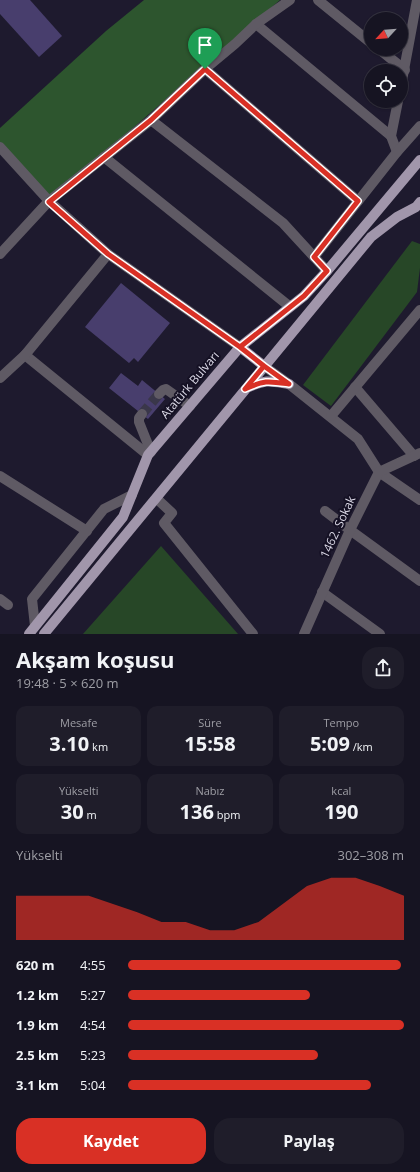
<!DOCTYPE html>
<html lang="tr">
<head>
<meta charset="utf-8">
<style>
	body { margin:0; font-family:"Open Sans",sans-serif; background:#1f1d2a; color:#f1f3f6; height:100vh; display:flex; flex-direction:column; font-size:15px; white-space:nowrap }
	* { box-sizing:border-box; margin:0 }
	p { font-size:13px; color:#9e9ea5 }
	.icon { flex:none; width:22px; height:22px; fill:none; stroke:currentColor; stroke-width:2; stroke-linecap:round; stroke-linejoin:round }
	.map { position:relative; height:634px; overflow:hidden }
	.side { display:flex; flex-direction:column; background:#161422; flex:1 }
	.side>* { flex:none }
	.needle { width:26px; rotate:244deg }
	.fabs { position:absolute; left:364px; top:12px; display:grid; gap:8px }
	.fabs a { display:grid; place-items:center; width:44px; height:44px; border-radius:50%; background:#161422; box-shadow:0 1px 3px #0004,0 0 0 1px #353340; font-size:20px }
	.pin { position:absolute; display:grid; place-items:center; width:34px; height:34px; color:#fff; margin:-41px -17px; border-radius:50% 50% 50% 0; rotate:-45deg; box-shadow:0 0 4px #0007 }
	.pin .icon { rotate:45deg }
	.round { display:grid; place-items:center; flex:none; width:42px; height:42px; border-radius:16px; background:#1f1d2a }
	.headline { display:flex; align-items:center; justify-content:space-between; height:68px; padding:0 16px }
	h1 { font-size:22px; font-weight:700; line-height:30px }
	.metrics { display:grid; grid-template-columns:repeat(3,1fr); gap:6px; height:68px; padding:4px 16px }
	.metrics div { display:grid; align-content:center; border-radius:10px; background:#1f1d2a; text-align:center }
	.metrics b { font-size:20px; font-weight:700 }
	.metrics small { font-size:11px; font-weight:400 }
	.metrics p { font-size:11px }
	.chart { height:112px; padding:8px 16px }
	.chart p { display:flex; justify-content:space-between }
	.chart svg { width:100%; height:72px; margin-top:4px; fill:#d93025; opacity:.7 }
	.cta { display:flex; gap:8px; margin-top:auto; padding:8px 16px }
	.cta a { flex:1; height:46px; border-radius:16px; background:#d93025; color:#fff; font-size:16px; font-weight:700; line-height:46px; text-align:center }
	.cta a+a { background:#1f1d2a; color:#f1f3f6 }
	ul { padding:0 16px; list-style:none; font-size:13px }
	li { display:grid; grid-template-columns:64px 48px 1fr; align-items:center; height:30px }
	li i { height:10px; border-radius:5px; background:#d93025 }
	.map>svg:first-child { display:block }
	.green { fill:#274727 }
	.forest { fill:#2d552e }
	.building { fill:#483e6d }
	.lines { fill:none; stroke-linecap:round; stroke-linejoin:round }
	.minor-tunnel { stroke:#3a374a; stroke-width:10; stroke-dasharray:10 5; stroke-linecap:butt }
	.minor { stroke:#5f5a64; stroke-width:10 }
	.major { stroke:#a196ab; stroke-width:10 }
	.route-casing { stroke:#fff; stroke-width:8 }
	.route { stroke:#d93025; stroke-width:5 }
	.labels { text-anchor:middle; stroke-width:4; stroke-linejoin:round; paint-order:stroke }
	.street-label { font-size:12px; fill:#dbd9e7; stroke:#151124 }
</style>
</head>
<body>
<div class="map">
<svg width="420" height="634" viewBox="0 0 420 634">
	<rect width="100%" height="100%" fill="#1e1a2e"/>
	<g class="green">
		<path d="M412,241L420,244V268L417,292L331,406L303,385Z"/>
		<path d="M161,546L238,634H83Z"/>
	</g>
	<path class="forest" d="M144,0H280L49,201L0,147V128L106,31Z"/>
	<g class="building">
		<path d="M0,0H30L62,36L39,57L0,14Z"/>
		<path d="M121,283L170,323L138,362L134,358L129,363L85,327Z"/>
		<path d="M121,373L138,386L142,380L165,399L148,419L109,388Z"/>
	</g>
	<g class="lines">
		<path class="minor-tunnel" d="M142,414L159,394"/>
		<g class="minor">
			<path d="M318,0L371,43"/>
			<path d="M256,24L391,136"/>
			<path d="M379,49L405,70"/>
			<path d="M205,69L358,201"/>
			<path d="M401,86L417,0"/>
			<path d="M151,120L283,223L327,271"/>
			<path d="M0,147L49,201L108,254L240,347"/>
			<path d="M397,152L391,136L398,101"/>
			<path d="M104,157L289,306"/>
			<path d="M0,254L49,201L151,120L205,69L235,44L256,24L290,0"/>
			<path d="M314,257L397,152L420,126"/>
			<path d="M25,355L148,455"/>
			<path d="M264,366L289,384L358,439L379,472L420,500"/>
			<path d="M0,378L25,355L108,254"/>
			<path d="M355,387L414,456"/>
			<path d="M159,394L163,390L166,389L190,406"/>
			<path d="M142,414L139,418V422L151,452"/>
			<path d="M331,416L420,310"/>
			<path d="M0,476L87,531"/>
			<path d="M157,499L172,513L164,523L253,634"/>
			<path d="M325,511L350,530L420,581"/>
			<path d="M322,592L380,634"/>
			<path d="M0,599L8,605"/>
			<path d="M35,626L32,599L104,509L132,495"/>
			<path d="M304,634L350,530L379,472L420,453"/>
		</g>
		<g class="major">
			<path d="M240,347L264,366"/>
			<path d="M249,387C267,379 270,381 289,384"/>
			<path d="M29,634L123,517L148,455L240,347L304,296L327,271L420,160"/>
			<path d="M44,634L371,237L397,217L416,207L420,202"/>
		</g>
	</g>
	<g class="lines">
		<defs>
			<path id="route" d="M205,69L358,201L314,257L327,271L304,296L240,347L264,366L245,389C265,380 268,381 289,384L264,366L240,347L108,254L49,202L151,120L205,69"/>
		</defs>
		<use href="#route" class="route-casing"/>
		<use href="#route" class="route"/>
	</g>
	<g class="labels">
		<g class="street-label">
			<text transform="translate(190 385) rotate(-50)" y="4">Atatürk Bulvarı</text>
			<text transform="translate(338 527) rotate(-65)" y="4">1462. Sokak</text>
		</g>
	</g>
</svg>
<div class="fabs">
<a><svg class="needle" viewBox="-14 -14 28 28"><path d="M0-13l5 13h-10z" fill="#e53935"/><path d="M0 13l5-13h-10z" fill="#9e9ea5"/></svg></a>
<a><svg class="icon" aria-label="locate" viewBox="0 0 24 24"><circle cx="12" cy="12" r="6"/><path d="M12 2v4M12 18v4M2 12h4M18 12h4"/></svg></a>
</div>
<div class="pin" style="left:205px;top:69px;background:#1e9e55"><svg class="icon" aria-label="arrive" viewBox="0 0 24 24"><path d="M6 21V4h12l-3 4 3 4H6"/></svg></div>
</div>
<section class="side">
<div class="headline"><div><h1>Akşam koşusu</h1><p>19:48 · 5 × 620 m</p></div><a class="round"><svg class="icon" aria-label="share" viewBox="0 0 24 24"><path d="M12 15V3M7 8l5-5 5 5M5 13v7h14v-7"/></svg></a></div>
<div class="metrics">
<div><p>Mesafe</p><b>3.10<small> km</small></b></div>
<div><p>Süre</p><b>15:58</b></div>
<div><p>Tempo</p><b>5:09<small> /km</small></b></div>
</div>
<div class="metrics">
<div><p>Yükselti</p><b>30<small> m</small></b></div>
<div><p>Nabız</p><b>136<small> bpm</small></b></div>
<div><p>kcal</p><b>190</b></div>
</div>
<div class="chart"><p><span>Yükselti</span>302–308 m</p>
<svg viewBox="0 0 160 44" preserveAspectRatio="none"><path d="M0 44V17L10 17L20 17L30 17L40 22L50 27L60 33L70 33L80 38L90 38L100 33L110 22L120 11L130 6L140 6L150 11L160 17V44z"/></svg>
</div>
<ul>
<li><b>620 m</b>4:55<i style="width:99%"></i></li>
<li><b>1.2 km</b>5:27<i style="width:66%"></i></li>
<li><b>1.9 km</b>4:54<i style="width:100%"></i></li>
<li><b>2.5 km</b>5:23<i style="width:69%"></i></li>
<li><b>3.1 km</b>5:04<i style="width:88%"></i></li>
</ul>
<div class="cta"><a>Kaydet</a><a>Paylaş</a></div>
</section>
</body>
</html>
